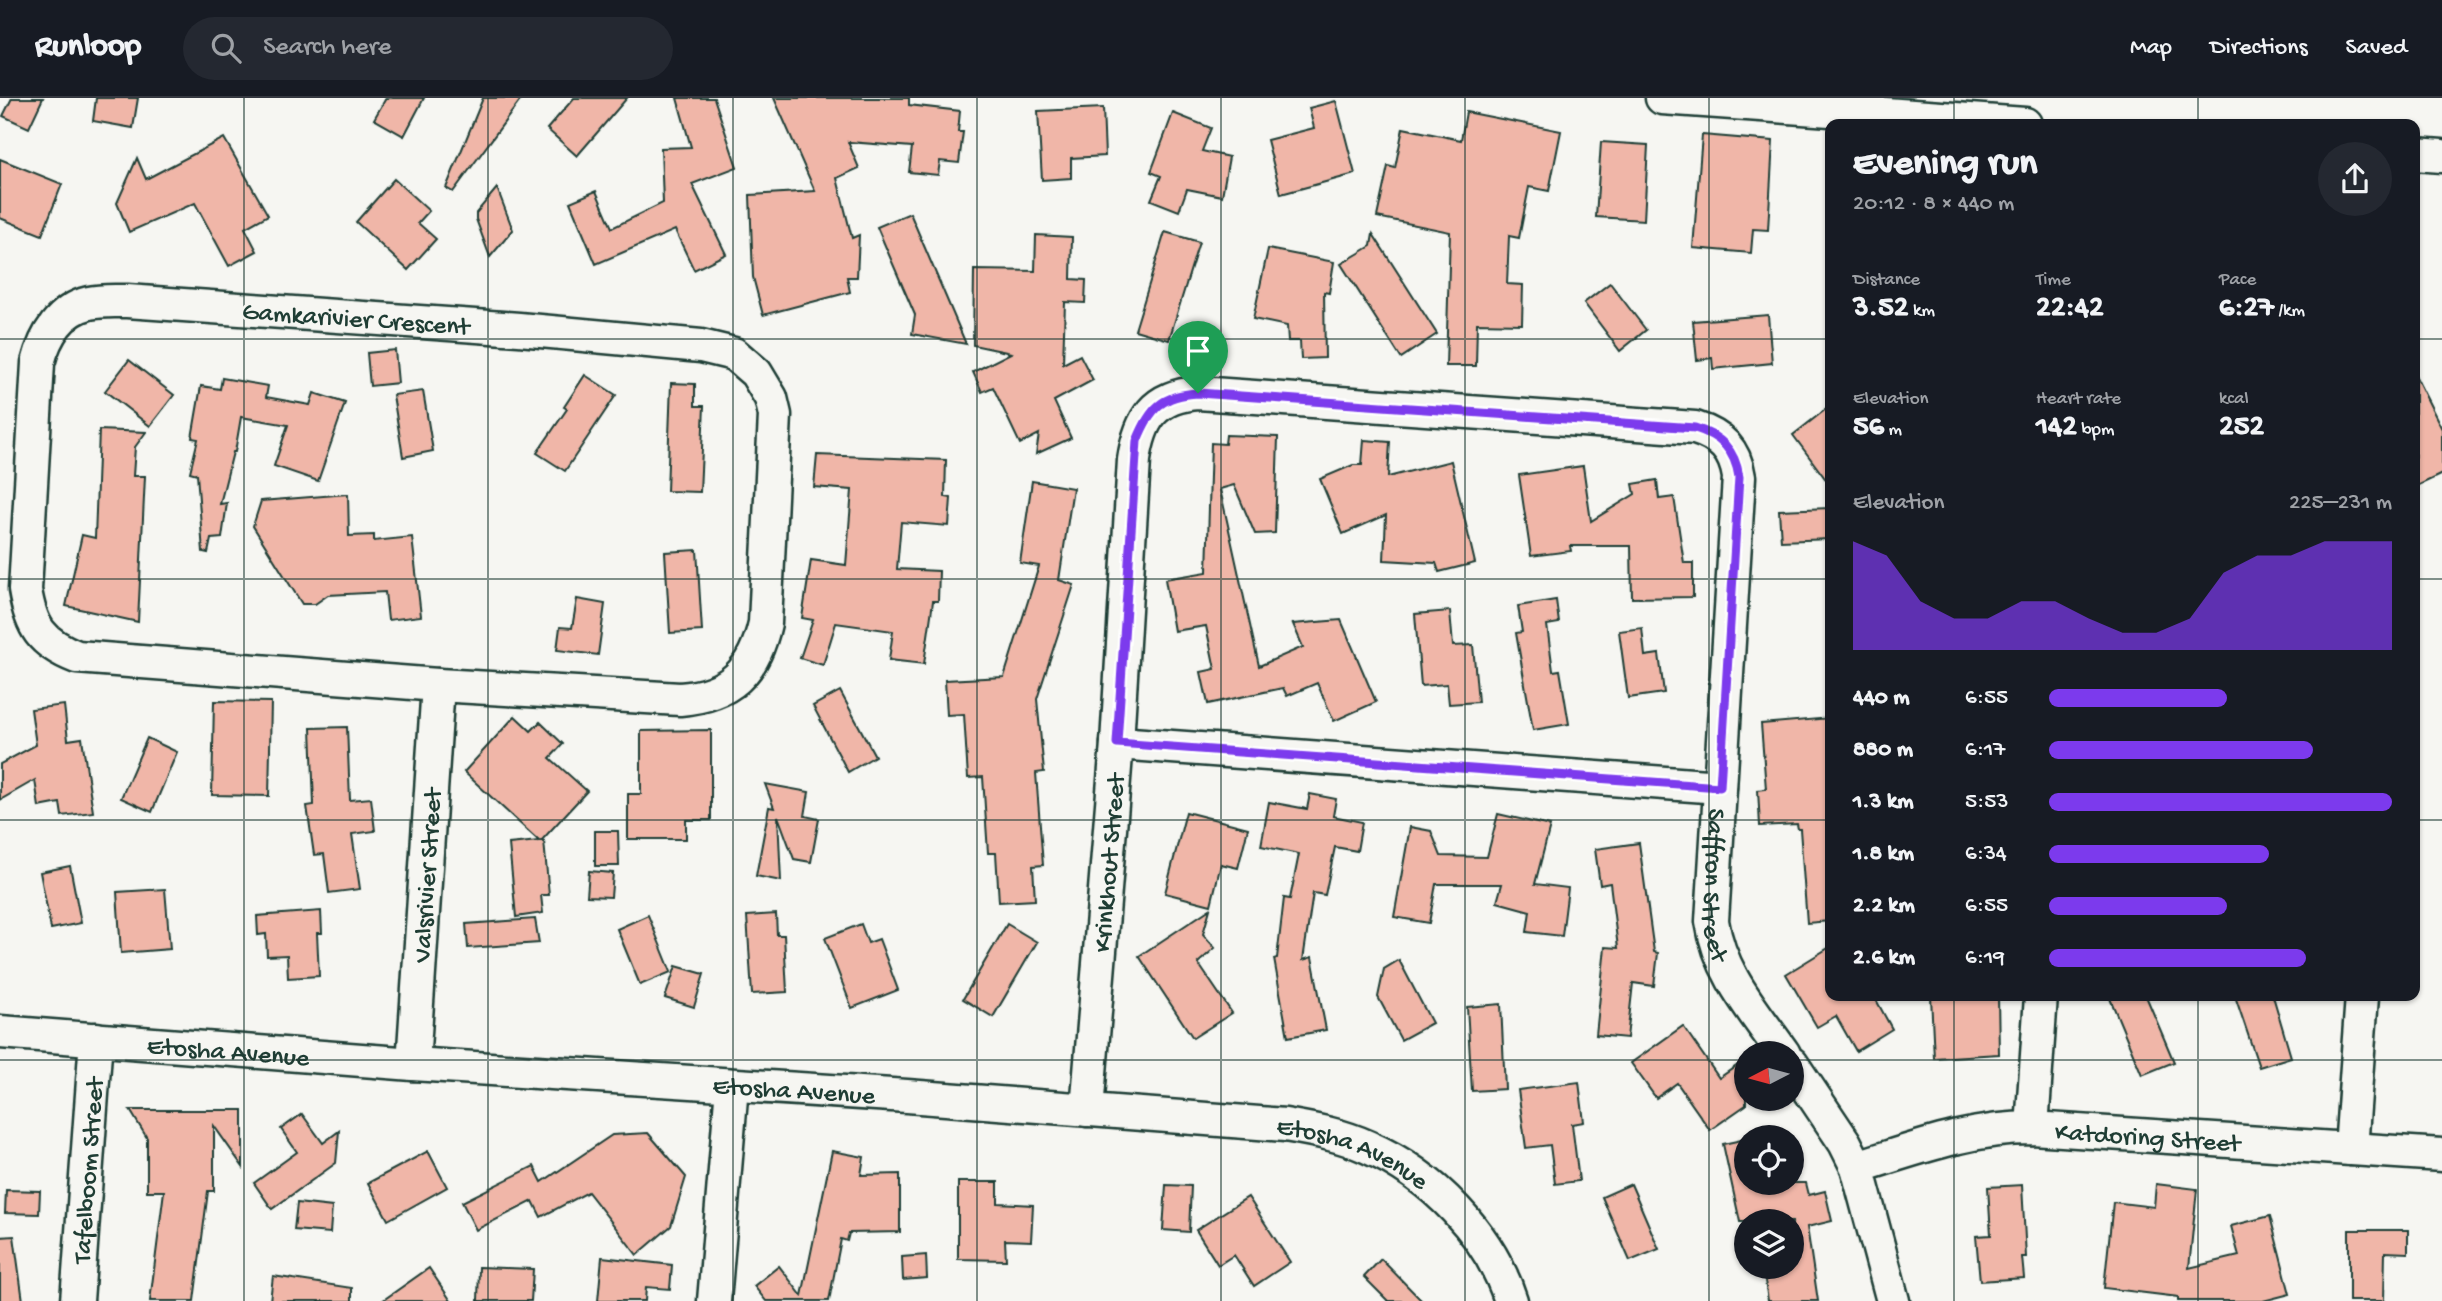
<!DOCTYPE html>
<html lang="en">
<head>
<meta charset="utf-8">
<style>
	body { margin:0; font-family:"Gochi Hand",sans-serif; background:#242831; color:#f1f3f6; height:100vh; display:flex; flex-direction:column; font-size:26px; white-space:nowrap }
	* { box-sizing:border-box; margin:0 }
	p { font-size:23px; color:#9ea1a6 }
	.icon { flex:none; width:38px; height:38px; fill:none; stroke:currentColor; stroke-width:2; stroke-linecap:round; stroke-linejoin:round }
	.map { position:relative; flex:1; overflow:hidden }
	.details { position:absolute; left:1825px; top:21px; width:595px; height:882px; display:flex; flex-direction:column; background:#171b24; border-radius:14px; box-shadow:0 2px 5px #0004 }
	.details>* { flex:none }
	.needle { width:46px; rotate:264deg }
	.fabs { position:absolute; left:1734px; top:943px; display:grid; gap:14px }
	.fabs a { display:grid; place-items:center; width:70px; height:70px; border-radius:50%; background:#171b24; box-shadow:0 2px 5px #0004; font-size:35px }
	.pin { position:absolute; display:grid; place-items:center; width:60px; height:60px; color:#fff; margin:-72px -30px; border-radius:50% 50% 50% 0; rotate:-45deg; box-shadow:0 0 7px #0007 }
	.pin .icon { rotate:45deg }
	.round { display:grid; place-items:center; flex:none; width:74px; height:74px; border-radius:37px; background:#242831 }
	.headline { display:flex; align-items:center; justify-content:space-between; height:119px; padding:0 28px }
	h1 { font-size:38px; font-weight:800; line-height:52px }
	.figures { display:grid; grid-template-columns:repeat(3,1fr); gap:10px; height:119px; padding:7px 28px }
	.figures div { display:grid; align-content:center }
	.figures b { font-size:30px; font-weight:800 }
	.figures small { font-size:19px; font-weight:400 }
	.figures p { font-size:19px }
	.chart { height:196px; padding:14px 28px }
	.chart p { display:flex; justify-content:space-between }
	.chart svg { width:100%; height:126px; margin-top:7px; fill:#7c3aed; opacity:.7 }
	ul { padding:0 28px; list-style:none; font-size:23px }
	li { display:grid; grid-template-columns:112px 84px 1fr; align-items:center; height:52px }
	li i { height:18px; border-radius:9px; background:#7c3aed }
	header { display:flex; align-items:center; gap:42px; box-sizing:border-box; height:98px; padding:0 35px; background:#171b24; border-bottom:2px solid #363941 }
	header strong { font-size:33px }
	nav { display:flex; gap:38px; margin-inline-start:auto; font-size:24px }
	.search { width:490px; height:63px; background:#242831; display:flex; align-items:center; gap:18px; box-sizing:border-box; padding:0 24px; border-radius:38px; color:#9ea1a6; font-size:26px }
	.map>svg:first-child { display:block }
	.building { fill:#f0b6a8; stroke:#1f3d34; stroke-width:2 }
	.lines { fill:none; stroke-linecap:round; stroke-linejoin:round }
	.street-casing { stroke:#1f3d34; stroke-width:37 }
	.street { stroke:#f6f6f2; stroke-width:32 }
	.route-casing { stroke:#fff; stroke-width:14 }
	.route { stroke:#7c3aed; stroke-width:9 }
	.grid { fill:none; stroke:#1f3d34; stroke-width:2; stroke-opacity:0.55 }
	.labels { text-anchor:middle; stroke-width:5; stroke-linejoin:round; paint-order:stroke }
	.street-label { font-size:26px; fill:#1f3d34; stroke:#f6f6f2 }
</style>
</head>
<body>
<header>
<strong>Runloop</strong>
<div class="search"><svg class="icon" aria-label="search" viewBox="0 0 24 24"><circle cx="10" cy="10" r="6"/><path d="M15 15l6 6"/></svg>Search here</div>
<nav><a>Map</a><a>Directions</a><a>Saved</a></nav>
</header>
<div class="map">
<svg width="2442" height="1203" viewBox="0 0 2442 1203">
	<rect width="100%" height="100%" fill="#f6f6f2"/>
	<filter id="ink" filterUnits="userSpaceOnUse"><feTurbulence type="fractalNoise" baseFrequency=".0143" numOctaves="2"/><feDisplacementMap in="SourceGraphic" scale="14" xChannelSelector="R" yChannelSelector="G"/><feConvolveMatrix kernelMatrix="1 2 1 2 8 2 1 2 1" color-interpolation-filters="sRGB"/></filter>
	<g filter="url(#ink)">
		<g class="building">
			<path d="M12,0H43L29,30L3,18Z"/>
			<path d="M96,0H138L133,30L93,23Z"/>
			<path d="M386,0H424L404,38L374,21Z"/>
			<path d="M483,0H522L453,94L446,90Z"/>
			<path d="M574,0H627L577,58L547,31Z"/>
			<path d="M677,0H714L737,69L692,86L726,156L694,172L675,132L596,166L570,104L596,93L612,130L663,105L661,50L691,49Z"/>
			<path d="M774,0H909V7L960,13L958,34H963L959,65L940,63L938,77L909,74L912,49L848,44L859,70L837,80L852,140L859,137L857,179H847L850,194L763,217L753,179L750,97L815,93Z"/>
			<path d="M1336,3L1355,76L1281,96L1267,42L1314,30L1309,10Z"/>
			<path d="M1103,10L1105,58L1071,60V80L1042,82L1038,13Z"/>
			<path d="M1466,14L1561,33L1549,93L1529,89L1519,140L1509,138L1507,186L1523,187L1522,226L1477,225L1476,268H1446L1450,134L1377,119L1388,68L1395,70L1403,30L1461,42Z"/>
			<path d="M1173,15L1211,30L1202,53L1229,59L1222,98L1187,91L1179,113L1151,102L1161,78L1151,74Z"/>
			<path d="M1702,37L1773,43L1768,132L1753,131L1751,155L1693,150Z"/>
			<path d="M224,40L268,117L245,130L257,153L229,168L195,105L129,134L117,105L137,60L146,81Z"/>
			<path d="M1601,44L1648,47L1644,122L1596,119Z"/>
			<path d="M0,61L62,86L42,137L0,120Z"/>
			<path d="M394,81L429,113L418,125L436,141L408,172L356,124Z"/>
			<path d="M497,90L513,132L490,159L476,121V115Z"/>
			<path d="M910,115L966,246L912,236L915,217L877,129Z"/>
			<path d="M1165,134L1199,144L1169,242L1135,232Z"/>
			<path d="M1373,136L1437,236L1401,260L1341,166L1371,148Z"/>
			<path d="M1036,137L1072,139L1071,181L1086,182L1085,205L1065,204L1063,266L1080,257L1093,282L1054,303L1071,340L1036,356L1039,336L1020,346L993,289L982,294L973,274L1011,255L973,247L974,172L1035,173Z"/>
			<path d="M1268,151L1334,164L1329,195L1324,194L1325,260L1301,261L1300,243H1288L1287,228L1253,221Z"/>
			<path d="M1610,185L1646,232L1620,253L1584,205Z"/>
			<path d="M1768,217L1772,265L1713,271L1712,260L1697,262L1693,223Z"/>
			<path d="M395,252L398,285L370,288L367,255Z"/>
			<path d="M129,262L174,297L150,328L105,293Z"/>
			<path d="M585,277L616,297L565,373L537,355L567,311L564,309Z"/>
			<path d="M2415,277L2442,331V376L2415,389Z"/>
			<path d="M222,280L268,288L266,299L310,307L314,295L345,305L318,383L274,368L288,327L241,319L235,354H233L220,406L227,405L222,440L211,441L208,455L203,454L197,376L190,374L198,341L192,340L201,288L220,291Z"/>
			<path d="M671,285L695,286V308H704L700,394L667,393Z"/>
			<path d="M423,293L433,353L403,359L393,297Z"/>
			<path d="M1830,308V387L1793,337Z"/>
			<path d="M99,332L146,334L135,349L133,378H145L138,524L66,508L82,437L95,440Z"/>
			<path d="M1226,337L1278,339L1275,435L1255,436L1234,387L1220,391L1259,568L1303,549L1293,526L1341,522L1376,604L1334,623L1317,585L1287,598L1283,590L1208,606L1201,574L1215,571L1206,528L1174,533L1165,481L1207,474L1211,345L1225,346Z"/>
			<path d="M1364,342L1390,344L1388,379L1451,363L1475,465L1439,474L1436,465L1384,462L1386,417L1343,436L1320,381L1353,367H1362Z"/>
			<path d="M817,357L946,362L945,399L951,400L949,428L901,424L897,471L939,473L938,503H933L924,566L889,562L893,533L836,525L823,567L800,560L813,522L802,520L811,462L846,467L852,392L814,389Z"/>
			<path d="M1583,368L1591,423L1635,396L1633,386L1657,382L1659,401L1674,399L1684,465H1693V499L1632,500L1631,448H1570L1571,453L1531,458L1519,377Z"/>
			<path d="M1032,383L1073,390L1059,482L1074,487L1037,601L1044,674L1036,675L1043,767L1033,768L1035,802L999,804L996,755H988L983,679L968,680L964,616L947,617L945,582L1004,579L1039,468L1020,465Z"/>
			<path d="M348,396L349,438L374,437V443L412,439L421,518L388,522L385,494L328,497L315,506H302L253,428L261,403Z"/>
			<path d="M1830,410V441L1781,443L1779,412Z"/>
			<path d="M697,452L702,533L670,535L665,454Z"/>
			<path d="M577,501L605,506L598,557L557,552L560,529L572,530Z"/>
			<path d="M1556,502L1559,525L1547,527L1553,573L1560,572L1569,626L1533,632L1516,535L1522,534L1518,508Z"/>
			<path d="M1450,513L1453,548L1473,547L1478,604L1449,606L1447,586L1421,588L1415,516Z"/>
			<path d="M1642,530L1645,558L1659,556L1664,595L1628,600L1619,533Z"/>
			<path d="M840,593L875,658L848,674L813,608Z"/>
			<path d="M214,603L271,604L269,698L212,697Z"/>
			<path d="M64,607L68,642L82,640L93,714L62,718L60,705L39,709L35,682L0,702V666L36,647L31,611Z"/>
			<path d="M515,618L531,633L540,624L563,646L550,660L587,693L541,743H544L549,797H541L543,815L516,819L509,746L539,743L464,674Z"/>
			<path d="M1830,620V823L1807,825L1800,731H1798L1797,726L1760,728L1758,692L1766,691L1761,626Z"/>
			<path d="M347,629L350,702L371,700L375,733L352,736L360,791L329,795L324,756L314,757L307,708L314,707L311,630Z"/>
			<path d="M711,632V722H686V741H628V696H641V633Z"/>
			<path d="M147,640L177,654L152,714L121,700Z"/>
			<path d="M765,686L809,694L805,718L819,721L811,764L794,761L778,718L781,783L756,778L769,709L774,710Z"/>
			<path d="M1310,696L1336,701L1333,718L1362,724L1357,753L1335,749L1325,797L1313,795L1303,862L1312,859L1326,932L1288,939L1274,861L1277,860L1284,800L1290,801L1299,756L1261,748L1269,704L1307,711Z"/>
			<path d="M1186,714L1248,730L1238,770L1221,766L1211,807L1165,795Z"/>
			<path d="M1498,716L1550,728L1535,786L1568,790L1562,838L1527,834L1530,813L1497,804L1502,786H1436L1429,825L1394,819L1410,729L1431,733L1441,758L1487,759Z"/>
			<path d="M595,733H618L619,768H595Z"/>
			<path d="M1639,745L1654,854L1658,855L1654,888L1633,885L1627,940L1596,937L1605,849L1618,850L1610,785L1600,787L1595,751Z"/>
			<path d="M70,768L81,825L51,831L40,774Z"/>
			<path d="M589,773L613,775L611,799L587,798Z"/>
			<path d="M165,791L170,851L121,855L117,794Z"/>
			<path d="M1210,811L1203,836L1215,850L1198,865L1232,915L1193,940L1139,858Z"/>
			<path d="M321,813L322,835H317L319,878L288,880L287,857L267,858L266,836L258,837L257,818Z"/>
			<path d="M776,816L777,837H784L787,894L752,896L747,818Z"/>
			<path d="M648,817L671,874L640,887L617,831Z"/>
			<path d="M535,821L539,845L468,850L466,826Z"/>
			<path d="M861,826L868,845L879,841L898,892L852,910L825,840Z"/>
			<path d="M1007,826L1037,844L993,919L963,901Z"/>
			<path d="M1830,849V898H1874L1892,931L1856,953L1836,918L1817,929L1786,876Z"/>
			<path d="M1399,862L1432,925L1401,942L1378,899L1384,871Z"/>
			<path d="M676,868L704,876L694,909L665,900Z"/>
			<path d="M1931,898H1998L1999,956L1934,960Z"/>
			<path d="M2109,898H2146L2174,964L2142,977Z"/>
			<path d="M2235,898H2273L2291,959L2259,969Z"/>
			<path d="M1501,906L1505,991L1472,993L1467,909Z"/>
			<path d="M1683,928L1719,980L1738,967L1746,979V1007L1710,1032L1677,985L1656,1000L1631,965Z"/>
			<path d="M1579,984L1584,1024L1572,1026L1579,1083L1555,1086L1550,1047L1526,1050L1518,992Z"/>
			<path d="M130,1012H243V1069L214,1028V1093H208L194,1203H150L164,1093H147V1040Z"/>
			<path d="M302,1016L323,1045L339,1033L336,1065L272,1111L254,1085L297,1054L281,1031Z"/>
			<path d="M648,1035L686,1079L671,1128L637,1157L588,1094L541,1119L533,1103L476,1132L462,1104L534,1068L542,1084L612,1037Z"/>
			<path d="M1746,1041V1085H1806L1809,1097L1825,1093L1832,1123L1807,1129L1818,1203H1768L1763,1169H1792V1124H1740L1723,1046Z"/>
			<path d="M428,1053L447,1089L388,1122L368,1085Z"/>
			<path d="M832,1053L864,1059L861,1077L900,1076V1134L849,1135L847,1143L841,1141L829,1203H766L754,1188L779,1168L802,1198Z"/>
			<path d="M958,1084H998V1105L1033,1107L1031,1143L1005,1142L1006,1162L958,1161Z"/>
			<path d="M1631,1086L1659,1151L1630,1163L1602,1099Z"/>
			<path d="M2156,1086L2197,1091L2189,1170L2239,1158L2231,1128L2270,1118L2290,1196L2263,1203H2178V1199L2104,1190L2113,1104L2154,1109Z"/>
			<path d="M1166,1087L1191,1088L1189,1134L1163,1132Z"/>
			<path d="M2022,1087L2026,1159H2022L2024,1180L1980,1183L1976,1138L1991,1137L1988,1089Z"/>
			<path d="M6,1092L40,1093L39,1116L5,1115Z"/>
			<path d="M1248,1099L1290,1164L1254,1188L1234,1157L1218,1167L1196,1132Z"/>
			<path d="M297,1105L332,1109L330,1135L294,1132Z"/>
			<path d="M2349,1132H2408V1155L2385,1154L2384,1203H2349Z"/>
			<path d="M14,1138L23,1203H0V1139Z"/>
			<path d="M926,1157L927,1180L903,1182L902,1159Z"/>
			<path d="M602,1159L672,1167L670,1191L646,1189L645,1203H598Z"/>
			<path d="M1381,1161L1422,1203H1388L1364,1179Z"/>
			<path d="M479,1169L533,1171L531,1203H478Z"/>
			<path d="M429,1170L451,1203H382Z"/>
			<path d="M273,1178L352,1190V1203H270Z"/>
		</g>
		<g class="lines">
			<defs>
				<g id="street">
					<path d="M1662,0L2025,26"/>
					<path d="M2415,56L2442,58"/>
					<path d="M127,203L519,231L701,248L734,256L756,275L771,300L775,317L765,525C754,574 730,597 680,601L438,587L77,559C41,545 31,529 25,492L38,265C45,238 60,212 89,205C101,202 115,203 127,203Z"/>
					<path d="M1117,645L1720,689"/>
					<path id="s1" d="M0,934L413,966L907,998L1285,1027C1314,1032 1342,1037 1368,1049C1432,1077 1490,1136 1511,1203"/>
					<path id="s2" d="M413,966L438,587"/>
					<path d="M1792,966L1845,1045L1857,1069L1893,1203"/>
					<path id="s3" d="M1087,1012L1117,645L1134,362C1140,321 1154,298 1198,295L1695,330C1721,338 1735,352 1739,379L1712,823C1720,876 1754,913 1784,956"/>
					<path d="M2032,1030L2041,898"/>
					<path d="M2351,1051L2362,898"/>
					<path id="s4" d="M1857,1069C1915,1051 1970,1030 2032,1030L2442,1057"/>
					<path id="s5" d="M77,1203L96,941"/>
					<path d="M714,1203L732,988"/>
				</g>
			</defs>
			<use href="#street" class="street-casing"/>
			<use href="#street" class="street"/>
		</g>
	</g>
	<g class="lines" filter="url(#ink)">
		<defs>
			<path id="route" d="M1198,295L1695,330C1721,338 1735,352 1739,379L1720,689L1117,645L1137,343C1150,310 1162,297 1198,295Z"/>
		</defs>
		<use href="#route" class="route-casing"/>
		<use href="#route" class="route"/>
	</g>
	<path class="grid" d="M244,0V1203M488,0V1203M733,0V1203M977,0V1203M1221,0V1203M1465,0V1203M1709,0V1203M1954,0V26M2198,0V26M0,241H1830M2415,241H2442M0,481H1830M2415,481H2442M0,722H1830M2415,722H2442M1954,898V1203M2198,898V1203M0,962H1746M1792,962H2442"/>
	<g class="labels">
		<g class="street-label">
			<text transform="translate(356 219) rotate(4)" y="9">Gamkarivier Crescent</text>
			<text dy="9" stroke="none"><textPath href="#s3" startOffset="248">Krinkhout Street</textPath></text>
			<text dy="9" stroke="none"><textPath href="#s2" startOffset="189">Valsrivier Street</textPath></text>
			<text dy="9" stroke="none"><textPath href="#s3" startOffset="1732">Saffron Street</textPath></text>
			<text dy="9" stroke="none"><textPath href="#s1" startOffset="229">Etosha Avenue</textPath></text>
			<text dy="9" stroke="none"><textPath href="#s1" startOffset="796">Etosha Avenue</textPath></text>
			<text dy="9" stroke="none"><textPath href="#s4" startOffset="296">Katdoring Street</textPath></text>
			<text dy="9" stroke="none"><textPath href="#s1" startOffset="1362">Etosha Avenue</textPath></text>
			<text dy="9" stroke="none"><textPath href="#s5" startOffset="131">Tafelboom Street</textPath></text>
		</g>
	</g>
</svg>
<div class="fabs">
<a><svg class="needle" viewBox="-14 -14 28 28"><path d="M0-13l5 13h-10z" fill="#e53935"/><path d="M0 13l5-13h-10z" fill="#9ea1a6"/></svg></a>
<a><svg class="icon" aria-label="locate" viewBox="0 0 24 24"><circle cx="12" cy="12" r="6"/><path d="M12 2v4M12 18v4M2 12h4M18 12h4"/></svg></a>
<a><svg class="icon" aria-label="layers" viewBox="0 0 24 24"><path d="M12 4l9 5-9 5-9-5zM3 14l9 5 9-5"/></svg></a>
</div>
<div class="pin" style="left:1198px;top:295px;background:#1e9e55"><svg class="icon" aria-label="arrive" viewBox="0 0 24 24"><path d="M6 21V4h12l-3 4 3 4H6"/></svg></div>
<section class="details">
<div class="headline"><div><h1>Evening run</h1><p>20:12 · 8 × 440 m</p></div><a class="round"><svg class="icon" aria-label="share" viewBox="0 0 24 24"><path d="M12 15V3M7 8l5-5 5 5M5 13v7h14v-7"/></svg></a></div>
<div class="figures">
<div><p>Distance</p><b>3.52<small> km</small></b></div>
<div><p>Time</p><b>22:42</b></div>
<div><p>Pace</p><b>6:27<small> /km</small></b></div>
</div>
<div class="figures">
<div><p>Elevation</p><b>56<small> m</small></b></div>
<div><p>Heart rate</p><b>142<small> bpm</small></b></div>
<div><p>kcal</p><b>252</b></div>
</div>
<div class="chart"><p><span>Elevation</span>225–231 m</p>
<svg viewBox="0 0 160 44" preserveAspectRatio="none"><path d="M0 44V6L10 11L20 27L30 33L40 33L50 27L60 27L70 33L80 38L90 38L100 33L110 17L120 11L130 11L140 6L150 6L160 6V44z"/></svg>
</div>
<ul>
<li><b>440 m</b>6:55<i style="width:52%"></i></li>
<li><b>880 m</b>6:17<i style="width:77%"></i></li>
<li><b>1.3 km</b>5:53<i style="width:100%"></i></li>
<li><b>1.8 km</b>6:34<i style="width:64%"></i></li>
<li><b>2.2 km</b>6:55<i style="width:52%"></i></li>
<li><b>2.6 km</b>6:19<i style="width:75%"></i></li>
</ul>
</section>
</div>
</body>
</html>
